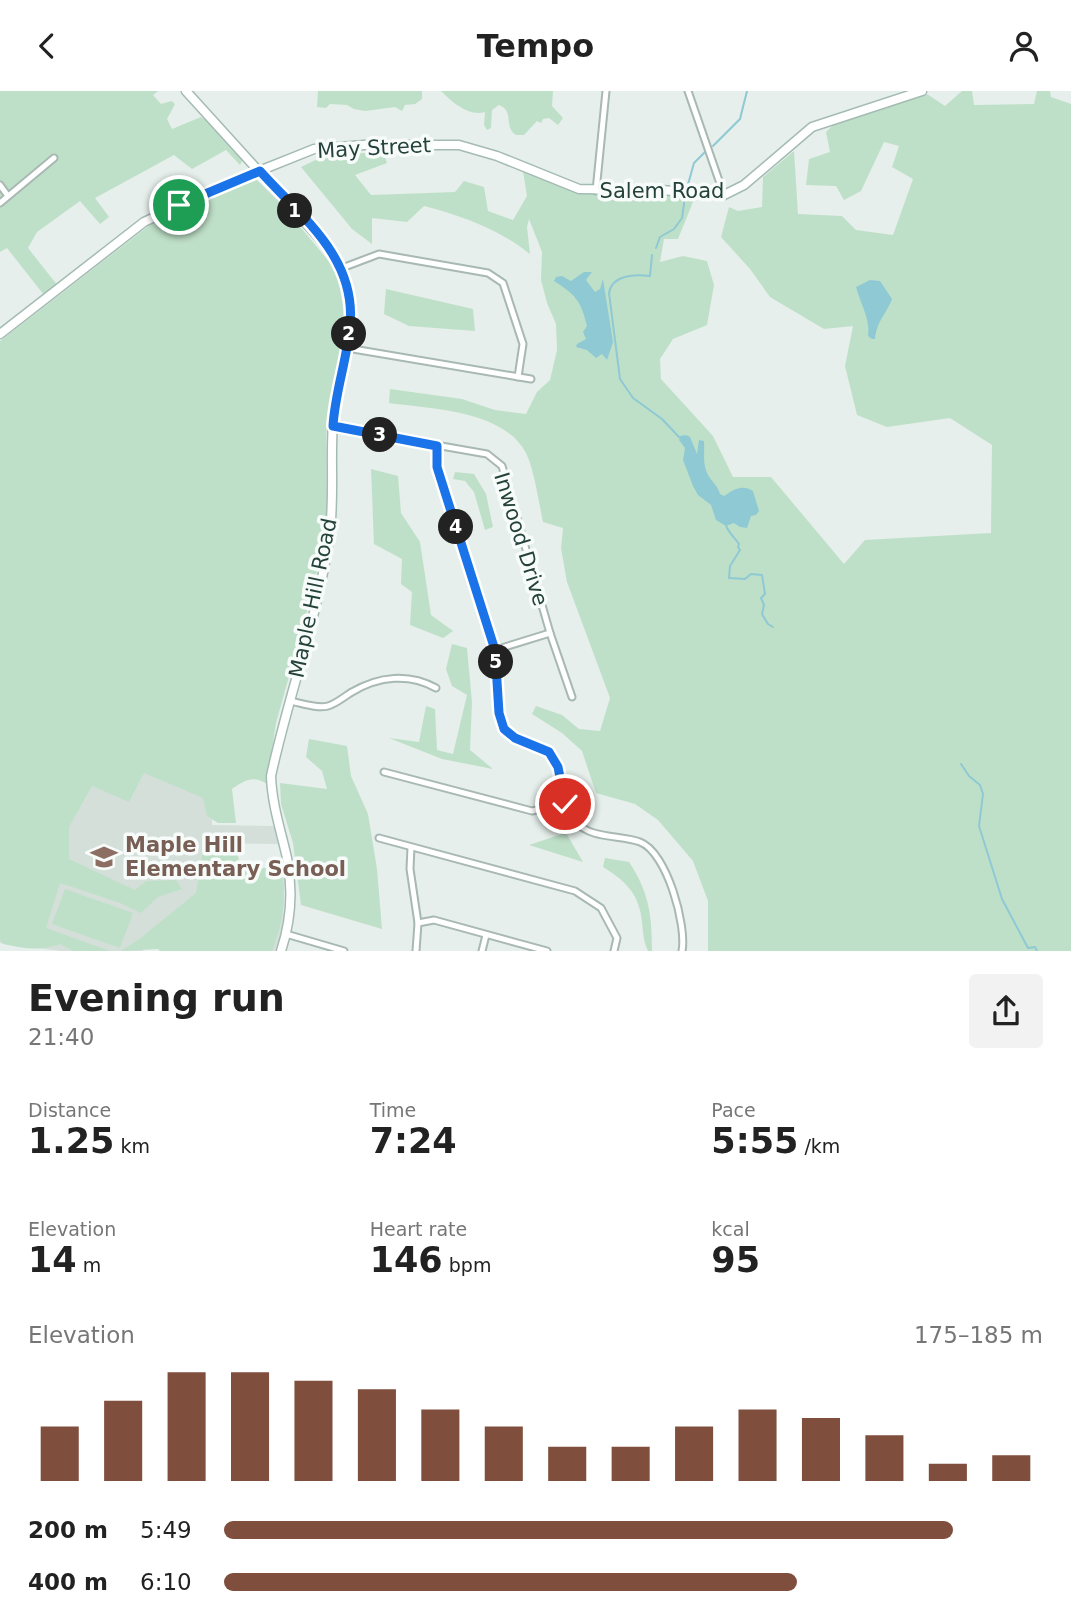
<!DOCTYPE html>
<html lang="en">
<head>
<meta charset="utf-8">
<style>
	body { margin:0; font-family:"DejaVu Sans",sans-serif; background:#f2f2f2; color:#222; height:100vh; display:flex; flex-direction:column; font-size:26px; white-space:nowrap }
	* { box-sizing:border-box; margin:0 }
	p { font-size:23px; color:#767676 }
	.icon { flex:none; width:38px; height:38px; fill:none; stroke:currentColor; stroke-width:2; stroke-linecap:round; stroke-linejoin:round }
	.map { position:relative; height:860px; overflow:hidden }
	.side { display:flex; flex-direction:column; background:#fff; flex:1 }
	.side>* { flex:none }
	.pin { position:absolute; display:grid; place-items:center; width:60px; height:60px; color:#fff; margin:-30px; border:4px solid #fff; border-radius:50%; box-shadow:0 2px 7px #0007 }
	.km { position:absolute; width:35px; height:35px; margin:-18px; border-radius:50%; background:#222; color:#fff; font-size:19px; line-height:35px; text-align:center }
	.round { display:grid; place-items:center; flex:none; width:74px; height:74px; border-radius:7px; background:#f2f2f2 }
	.head { display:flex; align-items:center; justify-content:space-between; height:119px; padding:0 28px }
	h1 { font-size:38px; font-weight:800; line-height:52px }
	.stats { display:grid; grid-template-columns:repeat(3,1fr); gap:10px; height:119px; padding:7px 28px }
	.stats div { display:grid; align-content:center }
	.stats b { font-size:35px; font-weight:800 }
	.stats small { font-size:19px; font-weight:400 }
	.stats p { font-size:19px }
	.chart { height:196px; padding:14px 28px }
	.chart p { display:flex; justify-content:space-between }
	.chart svg { width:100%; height:126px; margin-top:7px; stroke:#804e3d; stroke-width:6 }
	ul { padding:0 28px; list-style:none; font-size:23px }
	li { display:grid; grid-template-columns:112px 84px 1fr; align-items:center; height:52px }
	li i { height:18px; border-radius:9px; background:#804e3d }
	header { display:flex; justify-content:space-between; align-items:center; height:91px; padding:0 28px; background:#fff; font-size:32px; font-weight:800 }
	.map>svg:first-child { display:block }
	.built { fill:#d4dfda }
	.green { fill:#bfe0c8 }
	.water { fill:#8ec9d4 }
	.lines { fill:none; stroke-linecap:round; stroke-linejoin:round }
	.stream { stroke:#8ec9d4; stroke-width:2 }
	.street-casing { stroke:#a8b8b2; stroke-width:9 }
	.secondary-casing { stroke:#a4bbb3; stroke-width:11 }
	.street { stroke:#fff; stroke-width:5 }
	.secondary { stroke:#fff; stroke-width:8 }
	.route-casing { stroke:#fff; stroke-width:14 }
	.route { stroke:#1a73e8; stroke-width:9 }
	.labels { text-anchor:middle; stroke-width:7; stroke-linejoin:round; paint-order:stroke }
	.street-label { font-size:21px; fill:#24423a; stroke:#f7fbf9 }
	.education-label { font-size:21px; font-weight:bold; fill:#785e54; stroke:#f7fbf9; text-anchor:start }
</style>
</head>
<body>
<header><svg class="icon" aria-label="back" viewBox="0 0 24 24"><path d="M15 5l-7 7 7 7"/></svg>Tempo<svg class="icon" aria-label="person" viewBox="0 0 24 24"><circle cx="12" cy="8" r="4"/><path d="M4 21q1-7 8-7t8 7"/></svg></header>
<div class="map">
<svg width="1071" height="860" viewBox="0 0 1071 860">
	<rect width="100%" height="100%" fill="#e6efeb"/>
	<path class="built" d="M0,670L103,671L212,691V734L274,735L278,753L210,752L208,780L285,782L283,837L275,860H169L144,855L143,860H61L0,852Z"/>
	<g class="green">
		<path d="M0,0H158L153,4L161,13L172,10L175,13L167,28L172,38L201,26L210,32L243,68L240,74L226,59L192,78L174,64L95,107L109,126L100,133L80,110L37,141L28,157L58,195L44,204L7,157L0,161Z"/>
		<path d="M318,0H422V8L415,13L405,14L402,20L395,16L365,20L354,18L347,14L330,13L326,17L317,16Z"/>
		<path d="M441,0H553L552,15L563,27L558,34L549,27L543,28L541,32L537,30L524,44H516C503,36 515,20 499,14L492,19L491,37L487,39L484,34L485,21C469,26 452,11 441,0Z"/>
		<path d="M962,0H972L974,14L1034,13L1037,0H1050L1051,6L1071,13V860H708V810L693,770L658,729L635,713L596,702L582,660L562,642L532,623L536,615L562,624L579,638L600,640L610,607L567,491L561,457L563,437L543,431C539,412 534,378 526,362C503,319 432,318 389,312L390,298L462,308L495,319L526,323L537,301L550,289L557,259L556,233L547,212L541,189L542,161L529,128L527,136L530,163C499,138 462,125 424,115L407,131L372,127V153L352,138L301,76L326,64L383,61L387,72L355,84L371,104L455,101L464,90L484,96L488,120L513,129L527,105L523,80L579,103L654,102L695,106L678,148H664L660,171L683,165L707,170L714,194L707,234L673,248L660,268L661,288L713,345L733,386H771L844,473L865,449L991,442L992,354L950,327L887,336L857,324L845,275L853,235L824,238L770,206L750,178L721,146L729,116L738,120L762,116L763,86L794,60L798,123L842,125L856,139L893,144L913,88L892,76L899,55L884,51L861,100L844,109L836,95L806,94L809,68L830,61L826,41L836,31L927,3L945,15Z"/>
		<path d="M256,88L282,114L337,180L345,227L326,343L327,435L310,510L276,632L267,693C253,684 245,689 232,698L236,732H218L207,725L203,707L144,682L129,711L92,695L69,736V768L135,799L146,790L176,789L182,798L158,806L141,822L120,812L60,792L46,837L110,860H73L60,853C41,860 25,858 3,853L0,849V250L155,130Z"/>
		<path d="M386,198L473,218L475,240L409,235L384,223Z"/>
		<path d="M371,378L398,385L401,422L420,451L431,524L453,540L443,547L410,534L412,501L401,493L402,468L374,453Z"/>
		<path d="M455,381L474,383L486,403L493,436L485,439L474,401L465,390L453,388Z"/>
		<path d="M452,553L467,557L472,611L470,659L493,678L442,668L389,647L419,651L426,615L435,618L437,659L453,663L467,604L452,595L446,578Z"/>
		<path d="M309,648L347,655L351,685L368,723L377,778L382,838L301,814L293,752L281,713L280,692L327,698L322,680L306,666Z"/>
		<path d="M566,742L583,771L529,754L565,742Z"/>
		<path d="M205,747L235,749L240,776L281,778C287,809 283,831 272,860H160L158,858L121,860L138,849L196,802Z"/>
		<path d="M605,767L629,771C649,801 652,824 652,860H648C641,846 644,831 639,816C634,797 619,786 603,776Z"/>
		<path d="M65,798L133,822L120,857L52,833Z"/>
	</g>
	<g class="water">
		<path d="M584,181H592L586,189L595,201L600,198L603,188L613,251L607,269L602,263L596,267L587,259L576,256L577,253L586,248L583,241L587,235C581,210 576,204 554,190L556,186L562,185L571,190Z"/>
		<path d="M870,189L880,190L892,208C886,224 877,229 875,248H872L868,245C871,230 860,211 856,196Z"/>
		<path d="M686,344L690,346L697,363L699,349L704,350C705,362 702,372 708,384C712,391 718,395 720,403L724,405C733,399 742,393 753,400L759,420L756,424L751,425L747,437L740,436L734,432L726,435L716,429L711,414L698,404L693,395L683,369L685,357L679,349L680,345Z"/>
	</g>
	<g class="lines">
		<g class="stream">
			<path d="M713,55L740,28L747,0"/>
			<path d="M687,97L694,72L705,61"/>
			<path d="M656,157L660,146L674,138L682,127L685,106"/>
			<path d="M652,164L650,185C634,183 612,184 609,202L620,288L633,307L662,328L679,346"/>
			<path d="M726,434C727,440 735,447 739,453L738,456L740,459L730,475L729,487L745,488L751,483L762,484L765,503L761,507L764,514L762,523L768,533L773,536"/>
			<path d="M961,673L969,685L980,694L983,703L979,735L1002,808L1028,857L1035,856L1037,860"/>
		</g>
		<defs>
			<g id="street">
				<path d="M688,0L724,104"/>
				<path d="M0,94L8,105"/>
				<path d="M596,100L606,0"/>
				<path d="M0,112L54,67"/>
				<path d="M342,177L379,163L488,182L503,192L523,253L518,286"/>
				<path d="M347,257L531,288"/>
				<path d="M333,336L487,363L502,375L550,542L572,606"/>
				<path d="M437,355V376C450,417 463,457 476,498C482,518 491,538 495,558C500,581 492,618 504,637C516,656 543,650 555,671C566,690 560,711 576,731C590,748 621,744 640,751C667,761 687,835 682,860"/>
				<path d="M495,559L550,542"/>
				<path d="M290,610C301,612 317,618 328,615C336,613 345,605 352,601C379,585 409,582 436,597"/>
				<path d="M384,681L532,720L565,713"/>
				<path d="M379,747L575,800L601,817L617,847L614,860"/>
				<path d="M411,756L410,778L418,832L416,860"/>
				<path d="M418,832L434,829L547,860"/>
				<path d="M286,843L344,860"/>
				<path d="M482,860L486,844"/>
			</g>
			<g id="secondary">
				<path d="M186,0L333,162C365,211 342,259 335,311C328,356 336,403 329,448C317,529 288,606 271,685C272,714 281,740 287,767C293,798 291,830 281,860"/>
				<path d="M0,243L144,131L219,96L314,58L364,54H459L497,65L579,98L661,99L724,104L744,94L812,36L922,0"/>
			</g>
		</defs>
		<use href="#street" class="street-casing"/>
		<use href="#secondary" class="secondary-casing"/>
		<use href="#street" class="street"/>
		<use href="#secondary" class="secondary"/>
	</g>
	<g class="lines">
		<defs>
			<path id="route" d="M179,114L260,80C301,126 357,166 350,235C347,269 335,301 333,335L437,355V376L495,559L499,622L504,638L515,647L549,661L558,676L565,713"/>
		</defs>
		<use href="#route" class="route-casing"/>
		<use href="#route" class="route"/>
	</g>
	<defs>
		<symbol id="school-bare" viewBox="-9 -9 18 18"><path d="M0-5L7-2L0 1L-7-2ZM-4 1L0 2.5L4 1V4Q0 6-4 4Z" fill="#8d6e63" stroke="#f7fbf9" stroke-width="2.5" paint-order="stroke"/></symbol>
	</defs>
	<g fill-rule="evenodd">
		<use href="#school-bare" x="85" y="747" width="38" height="38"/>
	</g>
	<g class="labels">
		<g class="street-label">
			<text transform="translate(374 57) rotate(-3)" y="7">May Street</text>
			<text x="662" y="107">Salem Road</text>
			<text transform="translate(521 448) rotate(73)" y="7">Inwood Drive</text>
			<text transform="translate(313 507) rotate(-78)" y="7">Maple Hill Road</text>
		</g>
		<g class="education-label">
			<text x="125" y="761">Maple Hill<tspan x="125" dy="24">Elementary School</tspan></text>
		</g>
	</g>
</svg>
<div class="pin" style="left:179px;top:114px;background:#1e9e55"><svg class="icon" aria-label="arrive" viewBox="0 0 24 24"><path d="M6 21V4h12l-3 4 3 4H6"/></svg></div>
<div class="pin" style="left:565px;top:713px;background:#d93025"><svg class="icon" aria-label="check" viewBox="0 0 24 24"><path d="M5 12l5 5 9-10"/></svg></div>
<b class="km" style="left:295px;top:120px">1</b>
<b class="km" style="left:349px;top:243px">2</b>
<b class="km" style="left:380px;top:344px">3</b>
<b class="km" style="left:456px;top:436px">4</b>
<b class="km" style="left:496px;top:571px">5</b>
</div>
<section class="side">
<div class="head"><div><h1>Evening run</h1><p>21:40</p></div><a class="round"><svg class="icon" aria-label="share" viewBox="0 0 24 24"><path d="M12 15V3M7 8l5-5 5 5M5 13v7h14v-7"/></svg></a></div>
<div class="stats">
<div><p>Distance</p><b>1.25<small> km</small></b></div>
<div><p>Time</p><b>7:24</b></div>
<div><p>Pace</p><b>5:55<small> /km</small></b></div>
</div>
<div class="stats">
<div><p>Elevation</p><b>14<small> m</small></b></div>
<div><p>Heart rate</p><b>146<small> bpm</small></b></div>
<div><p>kcal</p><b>95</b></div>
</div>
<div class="chart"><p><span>Elevation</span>175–185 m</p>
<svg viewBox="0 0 160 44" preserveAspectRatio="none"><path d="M5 44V25M15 44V16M25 44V6M35 44V6M45 44V9M55 44V12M65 44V19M75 44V25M85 44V32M95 44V32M105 44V25M115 44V19M125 44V22M135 44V28M145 44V38M155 44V35"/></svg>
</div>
<ul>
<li><b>200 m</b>5:49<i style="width:89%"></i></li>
<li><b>400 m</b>6:10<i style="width:70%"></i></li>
</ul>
</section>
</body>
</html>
